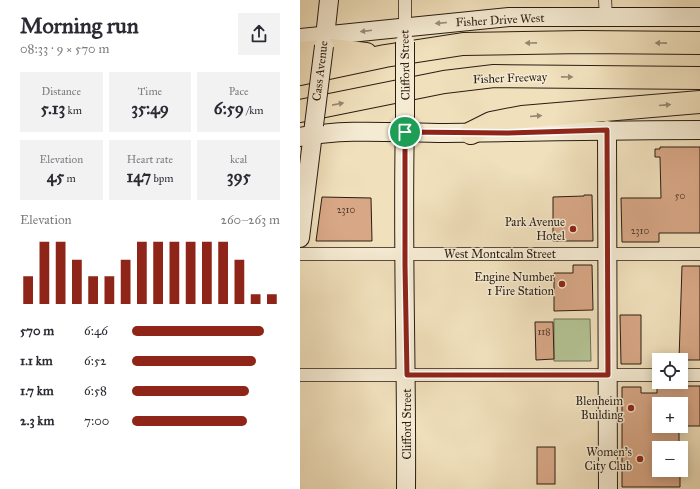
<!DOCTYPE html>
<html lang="en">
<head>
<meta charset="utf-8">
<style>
	body { margin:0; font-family:"IM FELL Great Primer",serif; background:#f2f2f3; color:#2b2b33; height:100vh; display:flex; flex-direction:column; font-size:15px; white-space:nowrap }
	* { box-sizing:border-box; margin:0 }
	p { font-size:13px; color:#7c7c81 }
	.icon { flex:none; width:22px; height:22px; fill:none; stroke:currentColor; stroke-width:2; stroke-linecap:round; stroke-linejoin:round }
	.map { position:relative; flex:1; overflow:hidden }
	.side { display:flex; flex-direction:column; background:#fff; width:300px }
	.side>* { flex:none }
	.buttons { position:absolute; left:352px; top:353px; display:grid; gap:8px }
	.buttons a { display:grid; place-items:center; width:36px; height:36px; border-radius:0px; background:#fff; box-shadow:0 2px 10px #0003; font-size:20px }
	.pin { position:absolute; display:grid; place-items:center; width:34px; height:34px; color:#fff; margin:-17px; border:2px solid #fff; border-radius:50%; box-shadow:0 1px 4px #0007 }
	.round { display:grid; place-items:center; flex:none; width:42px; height:42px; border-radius:0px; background:#f2f2f3 }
	.overview { display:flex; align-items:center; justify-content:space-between; height:68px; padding:0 20px }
	h1 { font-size:22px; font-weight:700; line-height:30px }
	.metrics { display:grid; grid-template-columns:repeat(3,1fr); gap:6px; height:68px; padding:4px 20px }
	.metrics div { display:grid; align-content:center; border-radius:0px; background:#f2f2f3; text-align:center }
	.metrics b { font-size:17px; font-weight:700 }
	.metrics small { font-size:11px; font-weight:400 }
	.metrics p { font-size:11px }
	.chart { height:112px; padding:8px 20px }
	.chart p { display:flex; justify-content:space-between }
	.chart svg { width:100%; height:72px; margin-top:4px; stroke:#8f2418; stroke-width:6 }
	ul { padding:0 20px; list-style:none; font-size:13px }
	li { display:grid; grid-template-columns:64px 48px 1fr; align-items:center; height:30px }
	li i { height:10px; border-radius:5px; background:#8f2418 }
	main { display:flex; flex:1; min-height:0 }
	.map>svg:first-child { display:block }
	.green { fill:#b4c394; stroke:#6f7054 }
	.building { fill:#d8a786; stroke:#2a1c13 }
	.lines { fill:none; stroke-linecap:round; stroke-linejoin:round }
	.street-casing { stroke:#5c4d3d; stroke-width:14 }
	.secondary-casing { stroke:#2a1c13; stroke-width:20 }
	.highway-casing { stroke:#2a1c13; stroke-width:24 }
	.street { stroke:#f5ebd3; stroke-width:12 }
	.secondary { stroke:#f5ebd3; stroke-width:18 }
	.highway { stroke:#f0e0bc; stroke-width:22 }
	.secondary-bridge-casing { stroke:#2a1c13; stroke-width:20; stroke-linecap:butt }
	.secondary-bridge { stroke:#f5ebd3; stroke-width:18 }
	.oneway { fill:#9a8e7d }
	.oneway2 { fill:#978870 }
	.route-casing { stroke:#fff; stroke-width:8 }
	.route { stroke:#8f2418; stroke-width:5 }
	.poi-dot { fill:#8f2418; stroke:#f5ebd3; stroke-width:1.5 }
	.labels { text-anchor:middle; stroke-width:3; stroke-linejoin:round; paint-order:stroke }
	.number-label { font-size:10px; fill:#563f30 }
	.street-label { font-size:12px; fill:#2a1c13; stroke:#f5ebd3 }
	.poi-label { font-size:12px; fill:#2a1c13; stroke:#f5ebd3; text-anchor:end }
</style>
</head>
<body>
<main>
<section class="side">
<div class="overview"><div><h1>Morning run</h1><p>08:33 · 9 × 570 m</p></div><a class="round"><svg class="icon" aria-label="share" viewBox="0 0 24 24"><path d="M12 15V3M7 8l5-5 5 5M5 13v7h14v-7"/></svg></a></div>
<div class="metrics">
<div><p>Distance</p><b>5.13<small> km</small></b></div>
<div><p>Time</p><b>35:49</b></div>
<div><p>Pace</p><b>6:59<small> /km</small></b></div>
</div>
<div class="metrics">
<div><p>Elevation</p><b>45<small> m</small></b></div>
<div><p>Heart rate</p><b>147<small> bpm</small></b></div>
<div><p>kcal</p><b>395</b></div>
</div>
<div class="chart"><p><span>Elevation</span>260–263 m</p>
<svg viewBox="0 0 160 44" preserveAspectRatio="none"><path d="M5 44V27M15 44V6M25 44V6M35 44V17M45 44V27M55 44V27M65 44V17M75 44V6M85 44V6M95 44V6M105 44V6M115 44V6M125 44V6M135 44V17M145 44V38M155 44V38"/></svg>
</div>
<ul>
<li><b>570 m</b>6:46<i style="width:89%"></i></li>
<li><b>1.1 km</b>6:52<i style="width:84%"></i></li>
<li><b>1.7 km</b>6:58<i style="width:79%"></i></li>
<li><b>2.3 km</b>7:00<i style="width:78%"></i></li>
</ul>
</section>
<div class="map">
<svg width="400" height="489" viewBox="0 0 400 489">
	<rect width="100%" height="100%" fill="#f0e0bc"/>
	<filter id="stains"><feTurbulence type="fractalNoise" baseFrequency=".005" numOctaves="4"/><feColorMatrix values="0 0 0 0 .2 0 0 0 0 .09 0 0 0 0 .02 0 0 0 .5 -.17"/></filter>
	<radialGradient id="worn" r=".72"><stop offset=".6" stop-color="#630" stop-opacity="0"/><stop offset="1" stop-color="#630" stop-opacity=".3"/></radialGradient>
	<path class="green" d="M254,319H290L291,361H254Z"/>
	<g class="building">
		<path d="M360,147H400V233H359V242H322L321,198H361L360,157H355V149H360Z"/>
		<path d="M284,195H292L293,241H253V197L284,196Z"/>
		<path d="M22,197L71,198L72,241H16Z"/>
		<path d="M273,265H292L293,310L254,311V273H273Z"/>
		<path d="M382,266H400V360H379Z"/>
		<path d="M320,315H341V364H321Z"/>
		<path d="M235,322H253L254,359L236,360Z"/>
		<path d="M357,386H400V426H381V404H359V426H379V448H359V470H380V487H322V387H341V393H357Z"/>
		<rect x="237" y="447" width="18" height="37"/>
	</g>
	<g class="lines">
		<defs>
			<g id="street">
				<path d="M305,0L306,17"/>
				<path d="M105,26V0"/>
				<path d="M0,254H400"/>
				<path d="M0,375H359"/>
				<path d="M381,375H400"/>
			</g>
			<g id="secondary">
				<path d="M0,38L209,17H400"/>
				<path d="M24,46L29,0"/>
				<path d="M105,122C102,244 107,367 106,489"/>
				<path d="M307,130L308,489"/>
				<path d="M0,137C47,128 97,133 145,133C230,132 315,130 400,130"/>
				<path d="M0,238L14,125"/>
			</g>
			<g id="highway">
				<path d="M0,53L32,50L66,54"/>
				<path d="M0,74L85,56L163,44L283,42L400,43"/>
				<path d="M0,111L144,82L194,76L400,78"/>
				<path d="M171,133L191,123L222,117L400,102"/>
			</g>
		</defs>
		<use href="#street" class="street-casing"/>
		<use href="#secondary" class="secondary-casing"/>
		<use href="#highway" class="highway-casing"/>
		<use href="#street" class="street"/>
		<use href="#secondary" class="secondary"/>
		<use href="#highway" class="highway"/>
		<defs>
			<g id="secondary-bridge">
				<path d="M105,122V42"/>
				<path d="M14,125L24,46"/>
			</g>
		</defs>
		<use href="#secondary-bridge" class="secondary-bridge-casing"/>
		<use href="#secondary-bridge" class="secondary-bridge"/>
	</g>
	<defs><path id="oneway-solid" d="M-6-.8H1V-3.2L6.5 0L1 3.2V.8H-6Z"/></defs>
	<g class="oneway">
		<use href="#oneway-solid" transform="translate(141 23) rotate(175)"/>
		<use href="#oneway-solid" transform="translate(66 31) rotate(173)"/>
	</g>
	<g class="oneway2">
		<use href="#oneway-solid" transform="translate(231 43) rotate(179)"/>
		<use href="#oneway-solid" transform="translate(361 43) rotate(-179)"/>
		<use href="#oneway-solid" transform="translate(267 77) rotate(1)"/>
		<use href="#oneway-solid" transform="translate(38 104) rotate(-11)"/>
		<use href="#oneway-solid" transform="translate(365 105) rotate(-5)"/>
		<use href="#oneway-solid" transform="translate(236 116) rotate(-5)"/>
	</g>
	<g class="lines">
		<defs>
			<path id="route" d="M307,130L308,375H107L105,265V132L207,133Z"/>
		</defs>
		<use href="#route" class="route-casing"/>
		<use href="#route" class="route"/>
	</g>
	<g class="poi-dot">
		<circle cx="273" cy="229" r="4"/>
		<circle cx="262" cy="284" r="4"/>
		<circle cx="331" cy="408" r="4"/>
		<circle cx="340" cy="459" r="4"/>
	</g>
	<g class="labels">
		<g class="number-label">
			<text x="380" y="199">50</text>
			<text x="46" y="213">2310</text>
			<text x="340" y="234">2310</text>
			<text x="244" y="335">118</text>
		</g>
		<g class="street-label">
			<text transform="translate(200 20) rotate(-3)" y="4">Fisher Drive West</text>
			<text transform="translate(105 65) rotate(-91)" y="4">Clifford Street</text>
			<text transform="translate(20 71) rotate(-83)" y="4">Cass Avenue</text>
			<text transform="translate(210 78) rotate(-2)" y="4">Fisher Freeway</text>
			<text x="200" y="258">West Montcalm Street</text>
			<text transform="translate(107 424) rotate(-90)" y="4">Clifford Street</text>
		</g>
		<g class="poi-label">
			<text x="265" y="226">Park Avenue<tspan x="265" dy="14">Hotel</tspan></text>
			<text x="254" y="281">Engine Number<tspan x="254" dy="14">1 Fire Station</tspan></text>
			<text x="323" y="405">Blenheim<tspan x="323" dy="14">Building</tspan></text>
			<text x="332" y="456">Women's<tspan x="332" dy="14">City Club</tspan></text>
		</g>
	</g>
	<rect width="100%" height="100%" filter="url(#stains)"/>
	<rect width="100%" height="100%" fill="url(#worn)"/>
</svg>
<div class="buttons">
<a><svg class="icon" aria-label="locate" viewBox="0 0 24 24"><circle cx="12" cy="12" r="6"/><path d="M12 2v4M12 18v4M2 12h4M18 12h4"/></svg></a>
<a>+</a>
<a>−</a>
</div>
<div class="pin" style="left:105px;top:132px;background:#1e9e55"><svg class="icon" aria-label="arrive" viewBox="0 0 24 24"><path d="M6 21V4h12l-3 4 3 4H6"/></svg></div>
</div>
</main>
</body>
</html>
